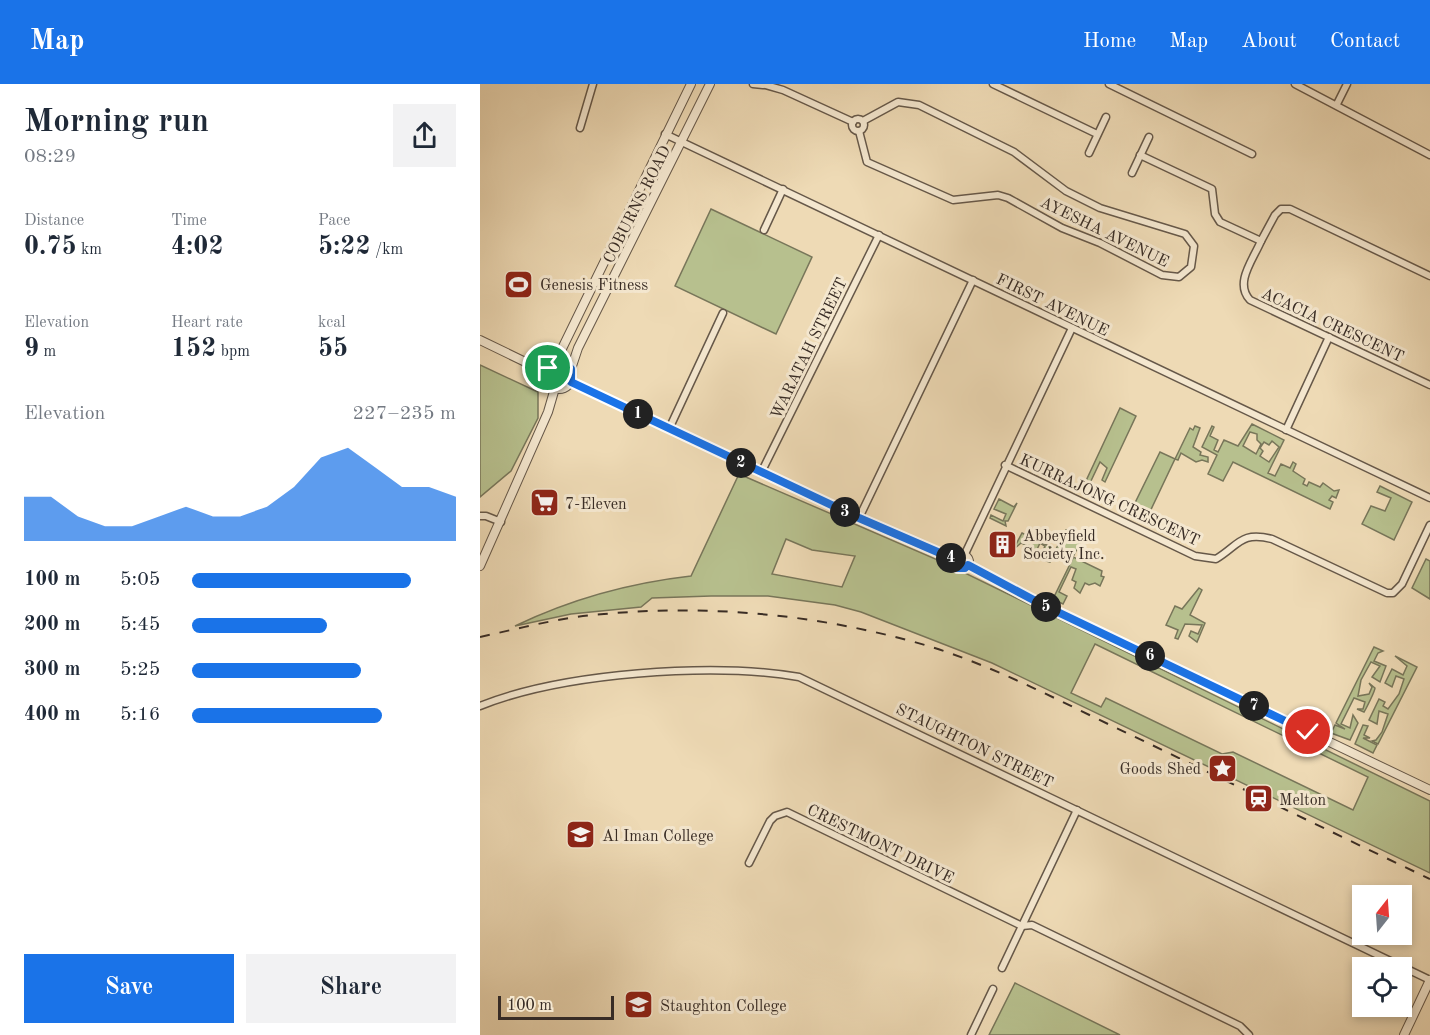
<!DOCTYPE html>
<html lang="en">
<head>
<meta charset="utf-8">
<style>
	body { margin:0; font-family:"Old Standard TT",serif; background:#f2f2f3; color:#1f2937; height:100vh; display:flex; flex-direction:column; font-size:22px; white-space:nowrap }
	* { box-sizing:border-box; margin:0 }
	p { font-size:20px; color:#747a83 }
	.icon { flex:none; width:33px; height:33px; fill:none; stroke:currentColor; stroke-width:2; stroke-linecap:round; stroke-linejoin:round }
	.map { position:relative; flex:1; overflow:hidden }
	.details { display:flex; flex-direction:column; background:#fff; width:480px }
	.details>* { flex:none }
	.needle { width:39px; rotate:17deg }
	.fabs { position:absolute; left:872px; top:801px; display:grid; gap:12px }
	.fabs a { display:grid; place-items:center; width:60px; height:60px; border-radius:0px; background:#fff; box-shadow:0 3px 9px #0003; font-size:30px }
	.scale { position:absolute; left:18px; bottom:15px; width:116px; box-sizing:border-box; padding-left:6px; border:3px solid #382c25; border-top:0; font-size:16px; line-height:21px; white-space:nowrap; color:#382c25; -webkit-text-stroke:4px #f4e7cf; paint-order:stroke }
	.pin { position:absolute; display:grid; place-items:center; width:51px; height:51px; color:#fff; margin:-26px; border:3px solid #fff; border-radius:50%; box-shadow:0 2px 6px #0007 }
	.km { position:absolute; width:30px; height:30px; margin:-15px; border-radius:50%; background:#222; color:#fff; font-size:16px; line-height:30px; text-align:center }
	.round { display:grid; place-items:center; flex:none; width:63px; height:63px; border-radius:0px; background:#f2f2f3 }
	.head { display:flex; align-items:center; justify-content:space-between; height:102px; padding:0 24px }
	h1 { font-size:33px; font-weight:600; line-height:45px }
	.stats { display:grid; grid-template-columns:repeat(3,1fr); gap:9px; height:102px; padding:6px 24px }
	.stats div { display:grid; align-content:center }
	.stats b { font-size:26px; font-weight:600 }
	.stats small { font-size:16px; font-weight:400 }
	.stats p { font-size:16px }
	.chart { height:168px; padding:12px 24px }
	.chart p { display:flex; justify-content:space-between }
	.chart svg { width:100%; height:108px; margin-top:6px; fill:#1a73e8; opacity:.7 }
	.button { display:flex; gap:12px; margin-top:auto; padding:12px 24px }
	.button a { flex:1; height:69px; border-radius:0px; background:#1a73e8; color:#fff; font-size:24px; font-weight:600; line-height:69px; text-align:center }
	.button a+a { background:#f2f2f3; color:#1f2937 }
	ul { padding:0 24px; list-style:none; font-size:20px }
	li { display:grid; grid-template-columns:96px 72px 1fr; align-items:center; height:45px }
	li i { height:15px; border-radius:8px; background:#1a73e8 }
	header { display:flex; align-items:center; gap:36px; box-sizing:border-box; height:84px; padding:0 30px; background:#1a73e8; color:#fff }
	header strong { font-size:28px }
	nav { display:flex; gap:33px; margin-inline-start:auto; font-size:21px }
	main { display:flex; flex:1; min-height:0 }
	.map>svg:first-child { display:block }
	.green { fill:#b7c08e; stroke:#78765a; stroke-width:1.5; fill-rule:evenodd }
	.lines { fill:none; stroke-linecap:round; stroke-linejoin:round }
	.minor-casing { stroke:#665849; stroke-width:9 }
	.tertiary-casing { stroke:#665849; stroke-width:10 }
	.minor { stroke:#f4e7cf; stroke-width:6 }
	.tertiary { stroke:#f4e7cf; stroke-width:8 }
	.rail { stroke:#382c25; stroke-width:2; stroke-dasharray:10 10; stroke-linecap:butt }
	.route-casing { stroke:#fff; stroke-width:12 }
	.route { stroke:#1a73e8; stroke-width:8 }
	.labels { text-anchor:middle; stroke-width:6; stroke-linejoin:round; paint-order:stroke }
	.street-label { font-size:16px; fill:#382c25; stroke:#f4e7cf }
	.poi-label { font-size:16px; fill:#382c25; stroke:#f4e7cf; text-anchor:start }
</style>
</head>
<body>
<header>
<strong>Map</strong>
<nav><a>Home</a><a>Map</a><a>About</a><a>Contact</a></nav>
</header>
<main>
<section class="details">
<div class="head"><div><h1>Morning run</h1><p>08:29</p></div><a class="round"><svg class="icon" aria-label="share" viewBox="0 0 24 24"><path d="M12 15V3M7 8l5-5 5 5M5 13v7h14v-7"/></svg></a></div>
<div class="stats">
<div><p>Distance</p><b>0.75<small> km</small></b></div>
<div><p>Time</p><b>4:02</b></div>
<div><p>Pace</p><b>5:22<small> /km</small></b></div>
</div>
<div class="stats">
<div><p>Elevation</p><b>9<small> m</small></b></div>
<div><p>Heart rate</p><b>152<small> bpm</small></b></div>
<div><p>kcal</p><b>55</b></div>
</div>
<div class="chart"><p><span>Elevation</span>227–235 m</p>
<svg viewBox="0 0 160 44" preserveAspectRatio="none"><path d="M0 44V26L10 26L20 34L30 38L40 38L50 34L60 30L70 34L80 34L90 30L100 22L110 10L120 6L130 14L140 22L150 22L160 26V44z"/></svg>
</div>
<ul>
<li><b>100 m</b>5:05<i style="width:83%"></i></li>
<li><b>200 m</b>5:45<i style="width:51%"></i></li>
<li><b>300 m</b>5:25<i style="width:64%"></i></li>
<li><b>400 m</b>5:16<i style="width:72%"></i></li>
</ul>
<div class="button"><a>Save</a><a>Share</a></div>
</section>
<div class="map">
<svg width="950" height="951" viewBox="0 0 950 951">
	<rect width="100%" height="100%" fill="#eedab5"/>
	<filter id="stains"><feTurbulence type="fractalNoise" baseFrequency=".00333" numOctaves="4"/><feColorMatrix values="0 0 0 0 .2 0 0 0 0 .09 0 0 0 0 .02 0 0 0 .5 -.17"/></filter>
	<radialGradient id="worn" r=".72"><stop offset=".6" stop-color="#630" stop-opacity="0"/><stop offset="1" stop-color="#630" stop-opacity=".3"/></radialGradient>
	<g class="green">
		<path d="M231,125L332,173L296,250L195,202Z"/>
		<path d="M0,281L58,308V334L31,387L0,413Z"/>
		<path d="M640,324L656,332L625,398L622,396L627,384L620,378L609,401L605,399Z"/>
		<path d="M772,340L804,356L788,389L795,392L801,380L810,384L813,378L816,380L813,387L825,395L823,400L827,402L829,398L840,403L843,399L854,407L859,406L856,414L852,412L849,416L853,418L850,425L753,378L743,397L728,390L737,371L722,363L732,342L734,343L730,352L738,356L734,366L738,368L744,356L758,362ZM770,348L777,350V356L781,360L776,370L763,362ZM792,357L799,363L789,378L780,372L783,367L780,364L784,358L789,361Z"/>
		<path d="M715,342L720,344L713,363L721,368L720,371L728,373V378L722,376L716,378L701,369L698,376L695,375L666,436L650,429L680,368L695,375L710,344L713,346Z"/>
		<path d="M259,390L467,480L472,488L481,487L950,717V789L512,579L381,528L355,521L288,512H231L172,514L161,523L91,530L35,542C91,515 149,499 211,492ZM306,455L332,466L375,472L362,503L292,490ZM615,560L888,693L873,726L753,668L742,670L626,614L621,623L591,609Z"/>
		<path d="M900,402L932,418L914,456L882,440L891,422L905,427L911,414L897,408Z"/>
		<path d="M519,415L534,423L537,419L528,437H525L526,442L510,434L511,431L523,437L526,430L514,425Z"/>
		<path d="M586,446L588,447L587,450L601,457L593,473L622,487L621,492L624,493L620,502L615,499L609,501L605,499L600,509L594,504L596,498L592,496L596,485L591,483L579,508L587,512L583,520L573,515L593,474L585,469L586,466L581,463L579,467L576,465Z"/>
		<path d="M542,449L571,463L569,467L574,470L570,478L559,475L565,462L560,459L554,472L544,465L546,461L541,459L533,466Z"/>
		<path d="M946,475L950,477V515L932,504Z"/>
		<path d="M719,504L722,506L710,531L725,539L717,558L709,552L711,547L718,550L722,541L705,540L698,555L695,554L698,546L686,541L695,522L702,525Z"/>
		<path d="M894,563L903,567L898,569L894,577L906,582L900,598L892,593L900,582L891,578L881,596L878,612L889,610L892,603L889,599L895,604C895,607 886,625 884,628L877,625H883L885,618L874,614L861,640L870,644L873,631L878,639L870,656L851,649L855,641L865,645L856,639Z"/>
		<path d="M915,572L937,583L898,660L892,657L896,656L902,648L908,630L899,627L897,640L889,636L899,615L905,618L903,622L908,625L919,610L924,595L916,592L912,603L905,599L912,585L923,591L927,582Z"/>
		<path d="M883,641L888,642L884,651L890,654H883L897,661L893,669L875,660Z"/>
		<path d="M535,899L640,951H509Z"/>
	</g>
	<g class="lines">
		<defs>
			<g id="minor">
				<path d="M273,0L283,1"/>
				<path d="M282,0L303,6L373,38"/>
				<path d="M513,0L617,50"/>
				<path d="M629,0L772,70"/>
				<path d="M815,0L950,71"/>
				<path d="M857,20L867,0"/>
				<circle cx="378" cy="41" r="6"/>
				<path d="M100,44L113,0"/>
				<path d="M379,47L387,78L473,116L518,111L528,114L582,144L620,159L682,191L699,193L711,183L714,162L705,150L620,124L586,107L534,68L439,21L418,18L383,37"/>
				<path d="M185,50L950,414"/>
				<path d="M609,69L626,33"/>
				<path d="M660,71L732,105L735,130L740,138L781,157L795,131L801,125H810L950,192"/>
				<path d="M652,89L669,53"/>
				<path d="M284,146L303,105"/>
				<path d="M781,157C773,176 754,199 770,216L950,301"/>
				<path d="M189,345L243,229"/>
				<path d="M806,346L849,253"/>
				<path d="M525,381L715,472L736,475C759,461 761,447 792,455L907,509H913L922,500L950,441"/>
				<path d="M281,389L399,151"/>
				<path d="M0,432H6L21,438"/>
				<path d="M379,434L493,196"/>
				<path d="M484,472L592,244"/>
				<path d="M0,622C82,589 232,578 319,593L950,896"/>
				<path d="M269,779L290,737L295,732L307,728L542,842L552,841L760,942L769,951"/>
				<path d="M522,884L597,726"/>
				<path d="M491,951L513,905"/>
			</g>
			<g id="tertiary">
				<path d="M0,256L66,288"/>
				<circle cx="79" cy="292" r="13"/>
				<path d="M75,279L211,0"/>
				<path d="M91,285L98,264L230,0"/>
				<path d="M91,298L379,434L476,476"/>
				<circle cx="482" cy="478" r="7"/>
				<path d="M488,481L563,521L950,706"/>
				<path d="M0,482L68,328L75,304"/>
				<path d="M924,951L950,896"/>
			</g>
		</defs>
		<use href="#minor" class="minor-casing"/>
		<use href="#tertiary" class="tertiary-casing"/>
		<use href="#minor" class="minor"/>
		<use href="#tertiary" class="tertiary"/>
		<path class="rail" d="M0,553C41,544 82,533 124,530C232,520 341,531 445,561C515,582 583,619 649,650C749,698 849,747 950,795"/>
	</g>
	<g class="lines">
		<defs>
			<path id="route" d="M68,284C75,276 84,277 91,285V298L379,434L476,476L478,484H485L488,481L563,521L828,648"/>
		</defs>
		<use href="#route" class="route-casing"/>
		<use href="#route" class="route"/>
	</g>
	<defs>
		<symbol id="stadium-square" viewBox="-11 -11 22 22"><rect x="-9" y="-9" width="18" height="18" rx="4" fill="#8f2418" stroke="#f4e7cf"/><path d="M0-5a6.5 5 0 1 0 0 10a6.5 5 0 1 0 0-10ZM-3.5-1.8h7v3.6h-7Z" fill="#fff"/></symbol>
		<symbol id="supermarket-square" viewBox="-11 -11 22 22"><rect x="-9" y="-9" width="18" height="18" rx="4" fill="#8f2418" stroke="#f4e7cf"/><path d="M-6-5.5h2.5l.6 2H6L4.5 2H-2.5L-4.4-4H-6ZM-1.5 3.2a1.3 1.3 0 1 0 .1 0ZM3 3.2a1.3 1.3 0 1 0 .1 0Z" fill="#fff"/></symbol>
		<symbol id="building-square" viewBox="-11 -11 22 22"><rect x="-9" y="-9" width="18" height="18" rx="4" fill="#8f2418" stroke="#f4e7cf"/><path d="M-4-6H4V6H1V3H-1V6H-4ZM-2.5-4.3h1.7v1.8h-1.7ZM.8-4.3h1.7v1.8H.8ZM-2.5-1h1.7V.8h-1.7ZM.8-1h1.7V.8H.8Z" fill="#fff"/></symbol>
		<symbol id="sight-square" viewBox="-11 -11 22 22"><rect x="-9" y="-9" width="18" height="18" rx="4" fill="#8f2418" stroke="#f4e7cf"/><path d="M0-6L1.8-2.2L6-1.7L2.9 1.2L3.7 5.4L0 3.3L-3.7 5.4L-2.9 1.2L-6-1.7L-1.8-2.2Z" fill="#fff"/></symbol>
		<symbol id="station-square" viewBox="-11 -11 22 22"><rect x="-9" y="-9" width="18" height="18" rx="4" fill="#8f2418" stroke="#f4e7cf"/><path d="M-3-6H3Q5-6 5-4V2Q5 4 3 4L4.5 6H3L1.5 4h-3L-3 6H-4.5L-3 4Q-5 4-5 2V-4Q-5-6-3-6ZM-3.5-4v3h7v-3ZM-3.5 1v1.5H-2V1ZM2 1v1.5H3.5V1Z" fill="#fff"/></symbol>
		<symbol id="school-square" viewBox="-11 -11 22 22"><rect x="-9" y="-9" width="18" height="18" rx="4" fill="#8f2418" stroke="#f4e7cf"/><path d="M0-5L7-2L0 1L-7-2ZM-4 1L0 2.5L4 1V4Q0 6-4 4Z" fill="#fff"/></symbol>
	</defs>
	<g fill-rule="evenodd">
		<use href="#stadium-square" x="22" y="184" width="33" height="33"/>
		<use href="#supermarket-square" x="48" y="402" width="33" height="33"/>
		<use href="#building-square" x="506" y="444" width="33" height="33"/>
		<use href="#sight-square" x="726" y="668" width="33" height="33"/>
		<use href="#station-square" x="762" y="698" width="33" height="33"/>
		<use href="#school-square" x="84" y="734" width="33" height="33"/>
		<use href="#school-square" x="142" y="904" width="33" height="33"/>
	</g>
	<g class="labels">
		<g class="street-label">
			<text transform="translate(156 120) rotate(-63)" y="6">COBURNS ROAD</text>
			<text transform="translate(625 147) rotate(26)" y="6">AYESHA AVENUE</text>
			<text transform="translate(573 220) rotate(26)" y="6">FIRST AVENUE</text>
			<text transform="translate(853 240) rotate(25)" y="6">ACACIA CRESCENT</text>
			<text transform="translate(328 264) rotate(-64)" y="6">WARATAH STREET</text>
			<text transform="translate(630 415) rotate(25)" y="6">KURRAJONG CRESCENT</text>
			<text transform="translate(495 661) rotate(26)" y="6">STAUGHTON STREET</text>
			<text transform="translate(401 759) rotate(26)" y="6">CRESTMONT DRIVE</text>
		</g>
		<g class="poi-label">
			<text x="60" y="206">Genesis Fitness</text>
			<text x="85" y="425">7-Eleven</text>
			<text x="543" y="457">Abbeyfield<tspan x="543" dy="18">Society Inc.</tspan></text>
			<text x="721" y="690" text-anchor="end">Goods Shed</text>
			<text x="799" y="721">Melton</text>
			<text x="122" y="757">Al Iman College</text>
			<text x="180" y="927">Staughton College</text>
		</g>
	</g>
	<rect width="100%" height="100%" filter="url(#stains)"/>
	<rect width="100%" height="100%" fill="url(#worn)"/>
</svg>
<div class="fabs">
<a><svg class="needle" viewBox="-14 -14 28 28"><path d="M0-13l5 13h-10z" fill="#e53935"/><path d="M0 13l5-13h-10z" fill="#747a83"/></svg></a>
<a><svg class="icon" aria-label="locate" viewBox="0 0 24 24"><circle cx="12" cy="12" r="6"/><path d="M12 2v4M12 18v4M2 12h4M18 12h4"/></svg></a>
</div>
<div class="scale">100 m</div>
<div class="pin" style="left:68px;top:284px;background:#1e9e55"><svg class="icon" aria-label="arrive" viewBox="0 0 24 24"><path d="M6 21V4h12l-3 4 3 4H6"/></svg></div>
<div class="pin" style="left:828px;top:648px;background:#d93025"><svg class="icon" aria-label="check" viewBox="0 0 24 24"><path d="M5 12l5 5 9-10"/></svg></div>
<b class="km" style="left:158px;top:330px">1</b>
<b class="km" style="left:261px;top:379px">2</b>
<b class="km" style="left:365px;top:428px">3</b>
<b class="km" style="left:471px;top:474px">4</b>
<b class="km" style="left:566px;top:523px">5</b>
<b class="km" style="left:670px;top:572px">6</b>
<b class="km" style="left:774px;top:622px">7</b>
</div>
</main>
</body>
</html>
